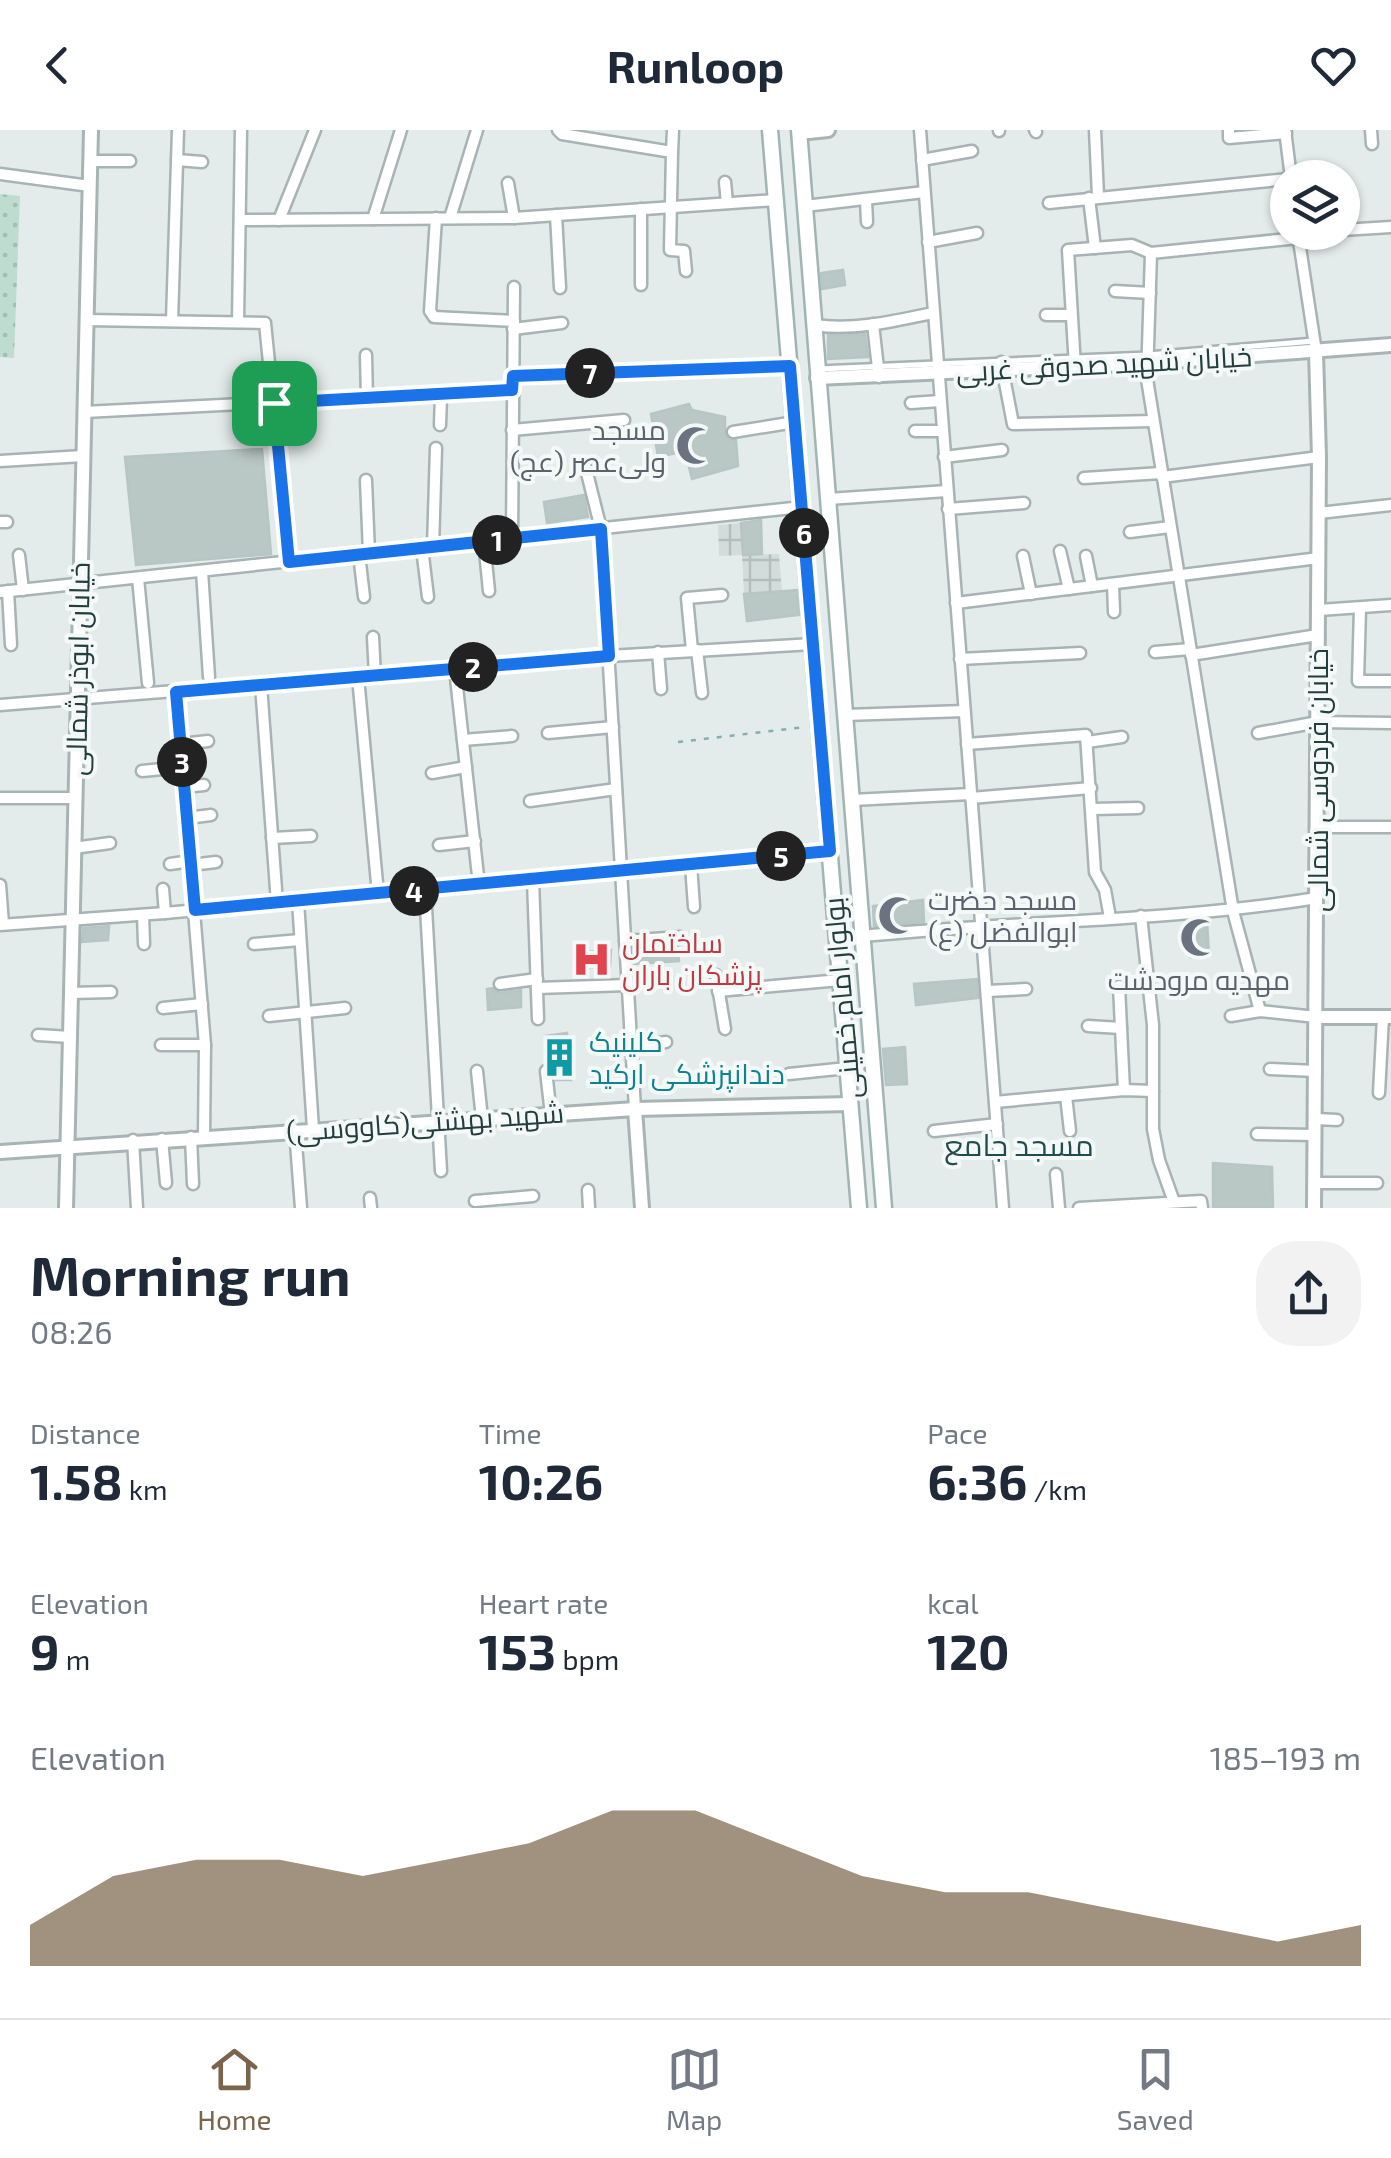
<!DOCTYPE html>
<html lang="en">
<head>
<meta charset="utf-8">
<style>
	body { margin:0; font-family:"Exo 2",Cairo,sans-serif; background:#f2f2f3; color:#1f2937; height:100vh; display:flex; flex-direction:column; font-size:38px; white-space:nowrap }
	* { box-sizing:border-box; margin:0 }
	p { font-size:32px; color:#747a83 }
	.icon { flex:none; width:55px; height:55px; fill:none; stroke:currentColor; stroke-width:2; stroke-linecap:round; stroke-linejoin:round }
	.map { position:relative; height:1078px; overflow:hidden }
	.sheet { display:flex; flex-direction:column; background:#fff; flex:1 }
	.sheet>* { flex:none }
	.controls { position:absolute; left:1270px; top:30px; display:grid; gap:20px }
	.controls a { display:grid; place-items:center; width:90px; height:90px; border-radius:50%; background:#fff; box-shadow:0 2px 8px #0004; font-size:50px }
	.pin { position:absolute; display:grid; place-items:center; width:85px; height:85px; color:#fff; margin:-42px; border-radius:20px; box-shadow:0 5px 15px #0006 }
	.km { position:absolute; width:50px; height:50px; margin:-25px; border-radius:50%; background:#222; color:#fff; font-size:28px; line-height:50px; text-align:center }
	.round { display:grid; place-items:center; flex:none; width:105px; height:105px; border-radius:40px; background:#f2f2f3 }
	.head { display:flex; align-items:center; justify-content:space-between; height:170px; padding:0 30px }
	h1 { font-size:55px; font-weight:700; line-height:75px }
	.figures { display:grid; grid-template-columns:repeat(3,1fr); gap:15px; height:170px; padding:10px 30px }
	.figures div { display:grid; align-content:center }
	.figures b { font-size:50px; font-weight:700 }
	.figures small { font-size:28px; font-weight:400 }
	.figures p { font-size:28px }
	.chart { height:280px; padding:20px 30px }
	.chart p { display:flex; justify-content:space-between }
	.chart svg { width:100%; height:180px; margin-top:10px; fill:#7a644b; opacity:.7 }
	header { display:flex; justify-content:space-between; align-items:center; height:130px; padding:0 30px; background:#fff; font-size:45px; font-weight:700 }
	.tab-bar { display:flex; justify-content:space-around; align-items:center; height:140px; border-top:2px solid #e0e1e3; background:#fff; font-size:28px; color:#747a83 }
	.tab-bar a { display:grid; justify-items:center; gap:5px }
	.tab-bar .current { color:#7a644b }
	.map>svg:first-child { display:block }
	.industrial { fill:url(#industrial-grid) }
	.park { fill:url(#park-dots) }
	.building { fill:#b9c7c5; stroke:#b6c6c4; stroke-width:2.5 }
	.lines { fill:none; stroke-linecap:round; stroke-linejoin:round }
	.service-casing { stroke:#a7b4b3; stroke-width:10 }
	.minor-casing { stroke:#a7b4b3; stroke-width:15 }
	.tertiary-casing { stroke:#a7b4b3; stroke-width:18 }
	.secondary-casing { stroke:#a0b5b3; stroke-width:19 }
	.path { stroke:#86aead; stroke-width:2.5; stroke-dasharray:5 8; stroke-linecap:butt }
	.service { stroke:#fff; stroke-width:5 }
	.minor { stroke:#fff; stroke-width:10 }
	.tertiary { stroke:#fff; stroke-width:12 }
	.secondary { stroke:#fff; stroke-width:14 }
	.route-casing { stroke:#fff; stroke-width:20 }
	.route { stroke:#1a73e8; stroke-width:12 }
	.labels { text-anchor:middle; stroke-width:8; stroke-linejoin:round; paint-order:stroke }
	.street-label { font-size:28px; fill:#243d3d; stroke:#f4f9f8 }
	.worship-label { font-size:28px; fill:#5b616d; stroke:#f4f9f8; text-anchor:end }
	.health-label { font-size:28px; fill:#be3a42; stroke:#f4f9f8; text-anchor:start }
	.culture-label { font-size:28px; fill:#0d838f; stroke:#f4f9f8; text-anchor:start }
	.neighbourhood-label { font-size:30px; fill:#214d4e; stroke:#f4f9f8 }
</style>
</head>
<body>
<header><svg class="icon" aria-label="back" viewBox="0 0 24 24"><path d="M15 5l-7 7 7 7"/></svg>Runloop<svg class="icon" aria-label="heart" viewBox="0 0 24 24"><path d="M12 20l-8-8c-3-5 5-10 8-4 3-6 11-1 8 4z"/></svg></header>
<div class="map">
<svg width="1391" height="1078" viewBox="0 0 1391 1078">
	<defs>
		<pattern id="industrial-grid" width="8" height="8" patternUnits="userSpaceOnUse" patternTransform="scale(2.5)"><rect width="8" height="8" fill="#d2dcda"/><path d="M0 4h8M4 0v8" fill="none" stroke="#b4bebc"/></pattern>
		<pattern id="park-dots" width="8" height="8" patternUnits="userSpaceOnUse" patternTransform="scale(2.5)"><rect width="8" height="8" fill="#bedccf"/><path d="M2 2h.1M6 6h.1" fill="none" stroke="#a3beb3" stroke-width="1.8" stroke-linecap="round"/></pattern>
	</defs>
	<rect width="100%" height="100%" fill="#e4eceb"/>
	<path class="industrial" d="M741,393L744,425L779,424L782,462L744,464L742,425L719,426L718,395Z"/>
	<path class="park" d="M0,64L20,66L14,228L0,227Z"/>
	<g class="building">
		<path d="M843,140L845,155L822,159L821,143Z"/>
		<path d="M865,204L868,227L828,229V205Z"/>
		<path d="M689,274L692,280L725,287V304L729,310H736L738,336L692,349L685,321L658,327L651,284Z"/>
		<path d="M262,319L271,424L136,435L125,327Z"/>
		<path d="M584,365L588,387L547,393L544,372Z"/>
		<path d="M761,390L762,424L743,425L741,393Z"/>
		<path d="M797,460L799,485L747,491L744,464Z"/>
		<path d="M923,770L924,792L874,796L873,776Z"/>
		<path d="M1207,790L1209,825L1191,827L1188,792Z"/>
		<path d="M109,796L108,810L82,812L83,798Z"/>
		<path d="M678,816L679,831L635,834L634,819Z"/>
		<path d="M611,820L610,836L574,838V823Z"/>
		<path d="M977,849L978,868L916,875L914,854Z"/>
		<path d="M493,858L500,863L521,860V877L488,880L487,859Z"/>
		<path d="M567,903L571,950H556L545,906Z"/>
		<path d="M905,917L907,954L886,955L883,919Z"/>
		<path d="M1213,1033L1272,1037L1273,1078H1213Z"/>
	</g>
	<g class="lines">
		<defs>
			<path id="service" d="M818,239L1148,225L1314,211"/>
			<g id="minor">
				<path d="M558,0L562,4L672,22L670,120L684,121L686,141"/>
				<path d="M920,0L1003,1078"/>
				<path d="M999,0V1"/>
				<path d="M1035,0L1036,2"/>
				<path d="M1095,0L1098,66"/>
				<path d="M1229,0V8L1286,3"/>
				<path d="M1285,0L1291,48"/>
				<path d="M1371,0L1372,14"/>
				<path d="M672,22L673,0"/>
				<path d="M177,30L202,32"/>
				<path d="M922,30L972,21"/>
				<path d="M90,31H130"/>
				<path d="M0,44L90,56"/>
				<path d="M725,52L727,73"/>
				<path d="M508,53L514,88"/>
				<path d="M1089,68L1095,118"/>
				<path d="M866,71L867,92"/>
				<path d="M1049,73L1288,49"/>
				<path d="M805,76L924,62"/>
				<path d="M641,79V155"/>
				<path d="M556,85L560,158"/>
				<path d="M436,88L430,181L434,187L514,191"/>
				<path d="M450,88L477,0"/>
				<path d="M373,89L401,0"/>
				<path d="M240,90L514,88L776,70"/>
				<path d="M279,90L315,0"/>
				<path d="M1342,100L1391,97"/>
				<path d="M1298,104L1316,222"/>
				<path d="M928,112L977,103"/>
				<path d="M1151,123L1147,249L1233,781L1260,881"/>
				<path d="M1115,161L1150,163"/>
				<path d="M1046,185H1069"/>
				<path d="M86,190L265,193L289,432"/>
				<path d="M172,191L178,0"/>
				<path d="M238,192L241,0"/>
				<path d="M873,194L879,247"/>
				<path d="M815,195C853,201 895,191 933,183"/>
				<path d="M513,199L562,193"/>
				<path d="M366,225L367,269"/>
				<path d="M1001,232L1013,294L1153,291"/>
				<path d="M1075,237L1068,120L1132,115L1151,123L1298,108"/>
				<path d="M513,246L790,236"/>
				<path d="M911,273L940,271"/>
				<path d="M84,282L512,260"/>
				<path d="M440,295L441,265"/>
				<path d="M512,300L624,290"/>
				<path d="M915,301H942"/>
				<path d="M733,302L795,292"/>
				<path d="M944,327L1002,320"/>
				<path d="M0,331L83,326"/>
				<path d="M585,335L601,399L635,979"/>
				<path d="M1162,347L1319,327"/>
				<path d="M1084,348L1161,343"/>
				<path d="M366,350L369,423"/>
				<path d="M828,369L947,361"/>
				<path d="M948,379L1024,373"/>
				<path d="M1319,383L1391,375"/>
				<path d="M0,392H7"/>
				<path d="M1130,402L1170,397"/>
				<path d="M512,408L514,157"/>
				<path d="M484,411L489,461"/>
				<path d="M433,417L436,318"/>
				<path d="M422,418L428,467"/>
				<path d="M1060,421L1069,459"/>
				<path d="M359,424L364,467"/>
				<path d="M19,425L23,460"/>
				<path d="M1023,426L1031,464"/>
				<path d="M1086,426L1092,456"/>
				<path d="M202,441L209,547"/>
				<path d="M138,448L148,553"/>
				<path d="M1113,454L1114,482"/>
				<path d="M8,461L11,515"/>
				<path d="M0,462L802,377"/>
				<path d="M956,473L1319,428"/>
				<path d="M1360,478L1358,551H1391"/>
				<path d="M1319,480L1391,475"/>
				<path d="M373,507L375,546"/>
				<path d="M692,520L687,468L722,465"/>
				<path d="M697,520L702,563"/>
				<path d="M658,522L661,559"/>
				<path d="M1155,522L1190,519"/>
				<path d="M1191,525L1318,505"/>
				<path d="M960,529L1080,523"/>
				<path d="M455,539L479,755"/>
				<path d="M358,547L378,764"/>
				<path d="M261,555L277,773"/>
				<path d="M176,562L205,915L204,1006"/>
				<path d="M0,575L609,526L813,514"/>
				<path d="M845,585L964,581"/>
				<path d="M548,603L613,597"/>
				<path d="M1258,603L1318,592L1391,593"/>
				<path d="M463,610L512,606"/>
				<path d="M1087,612L1122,607"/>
				<path d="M181,614L208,611"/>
				<path d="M967,614L1086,605L1095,742L1105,760L1110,788"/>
				<path d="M142,641L183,637"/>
				<path d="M432,643L466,637"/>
				<path d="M184,657L204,655"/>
				<path d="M0,668H75"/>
				<path d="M971,668L1091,658"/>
				<path d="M852,670L971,664"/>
				<path d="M530,671L616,659"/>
				<path d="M1093,679L1138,678"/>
				<path d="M187,688L211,685"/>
				<path d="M1317,697H1391"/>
				<path d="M272,708L311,706"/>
				<path d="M439,715L475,711"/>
				<path d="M74,718L110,713"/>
				<path d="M170,734L191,731"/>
				<path d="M191,735L216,732"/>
				<path d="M691,735L694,777"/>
				<path d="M533,750L538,889"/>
				<path d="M0,755L3,794"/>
				<path d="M163,759L165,783"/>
				<path d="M425,760L441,1041"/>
				<path d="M298,771L313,999"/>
				<path d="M143,785L144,814"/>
				<path d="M1141,786L1153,895V999L1159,1030L1174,1072"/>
				<path d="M0,795L165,783L830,721"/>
				<path d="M863,806C1014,791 1167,792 1317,768"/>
				<path d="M625,811L680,807"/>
				<path d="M254,814L300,810"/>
				<path d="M716,845L725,899"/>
				<path d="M500,854L537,849"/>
				<path d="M1119,856L1124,960"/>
				<path d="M537,858L628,855"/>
				<path d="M718,861L840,850"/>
				<path d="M987,861L1026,859"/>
				<path d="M71,863L111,862"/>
				<path d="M163,878L202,874"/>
				<path d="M269,886L345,878"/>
				<path d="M1231,886L1260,881L1316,887"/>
				<path d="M1088,896L1121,898"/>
				<path d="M38,905L70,907"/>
				<path d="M161,915H205"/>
				<path d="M631,917L666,912"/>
				<path d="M1270,939L1316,941"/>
				<path d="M477,941L482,989"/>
				<path d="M546,941L551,985"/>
				<path d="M789,944L847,938"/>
				<path d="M1379,963L1383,887"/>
				<path d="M1066,966L1070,1001"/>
				<path d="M995,972L1124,960L1153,961"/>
				<path d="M1316,989L1337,990"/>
				<path d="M295,1000L301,1078"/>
				<path d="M934,1001L997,994"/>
				<path d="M1257,1004L1315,1005"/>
				<path d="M191,1007L193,1054"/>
				<path d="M162,1009L166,1053"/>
				<path d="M133,1010L137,1078"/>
				<path d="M1056,1044L1059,1078"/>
				<path d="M1315,1053H1377"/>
				<path d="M588,1060L589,1078"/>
				<path d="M370,1068L371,1078"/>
				<path d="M475,1071L533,1066"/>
				<path d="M1079,1078L1201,1071L1202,1078"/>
			</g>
			<g id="tertiary">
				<path d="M799,3L828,0"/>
				<path d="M817,248L1147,233L1391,215"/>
				<path d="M1316,887H1391"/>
				<path d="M635,979L642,1078"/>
				<path d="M0,1022L635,979L850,974"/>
				<path d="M66,1078L91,0"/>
				<path d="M1314,1078L1319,327L1316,222"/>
			</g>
			<g id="secondary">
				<path d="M770,0L859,1078"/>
				<path d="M799,0L884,1078"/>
			</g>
		</defs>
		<use href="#service" class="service-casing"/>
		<use href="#minor" class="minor-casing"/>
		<use href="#tertiary" class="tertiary-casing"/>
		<use href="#secondary" class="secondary-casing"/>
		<path class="path" d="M678,612L805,597"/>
		<use href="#service" class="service"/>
		<use href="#minor" class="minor"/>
		<use href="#tertiary" class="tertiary"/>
		<use href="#secondary" class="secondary"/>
	</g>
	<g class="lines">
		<defs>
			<path id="route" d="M790,236L830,721L195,780L176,562L609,526L601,399L289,432L274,273L512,260L513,246Z"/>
		</defs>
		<use href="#route" class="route-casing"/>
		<use href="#route" class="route"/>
	</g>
	<defs>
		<symbol id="mosque-bare" viewBox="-9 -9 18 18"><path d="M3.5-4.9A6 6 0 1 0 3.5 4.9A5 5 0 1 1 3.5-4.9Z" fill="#6b7280" stroke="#f4f9f8" stroke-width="2.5" paint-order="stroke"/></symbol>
		<symbol id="hospital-bare" viewBox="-9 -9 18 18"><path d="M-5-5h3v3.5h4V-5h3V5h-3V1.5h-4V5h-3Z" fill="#e0444e" stroke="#f4f9f8" stroke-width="2.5" paint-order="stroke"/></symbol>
		<symbol id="building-bare" viewBox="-9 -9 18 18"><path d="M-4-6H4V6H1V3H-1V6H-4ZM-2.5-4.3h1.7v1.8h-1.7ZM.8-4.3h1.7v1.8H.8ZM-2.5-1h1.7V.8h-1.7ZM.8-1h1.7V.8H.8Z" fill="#0f9aa8" stroke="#f4f9f8" stroke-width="2.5" paint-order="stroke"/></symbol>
	</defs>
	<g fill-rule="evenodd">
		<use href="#mosque-bare" x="668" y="288" width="55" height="55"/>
		<use href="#mosque-bare" x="870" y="758" width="55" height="55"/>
		<use href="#mosque-bare" x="1172" y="780" width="55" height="55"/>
		<use href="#hospital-bare" x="564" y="802" width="55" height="55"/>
		<use href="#building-bare" x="532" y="900" width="55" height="55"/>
	</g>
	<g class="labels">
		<g class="street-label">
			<text transform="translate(1104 234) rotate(-3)" y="10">خیابان شهید صدوقی غربی</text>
			<text transform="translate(78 539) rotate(-89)" y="10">خیابان ابوذر شمالی</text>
			<text transform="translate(1318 650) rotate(-90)" y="10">خیابان فردوسی شمالی</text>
			<text transform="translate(842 868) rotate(-95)" y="10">بولوار امام خمینی</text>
			<text transform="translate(425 992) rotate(-4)" y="10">شهید بهشتی(کاووسی)</text>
		</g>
		<g class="worship-label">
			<text x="666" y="310">مسجد<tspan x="666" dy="32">ولی‌عصر (عج)</tspan></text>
			<text x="928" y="780" text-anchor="start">مسجد حضرت<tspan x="928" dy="32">ابوالفضل (ع)</tspan></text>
			<text x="1199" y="860" text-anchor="middle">مهدیه مرودشت</text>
		</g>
		<g class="health-label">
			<text x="622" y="823">ساختمان<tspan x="622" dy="32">پزشکان باران</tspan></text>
		</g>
		<g class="culture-label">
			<text x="589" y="922">کلینیک<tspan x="589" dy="32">دندانپزشکی ارکید</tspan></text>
		</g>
		<g class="neighbourhood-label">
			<text x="1019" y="1026">مسجد جامع</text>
		</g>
	</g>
</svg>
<div class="controls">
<a><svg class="icon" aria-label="layers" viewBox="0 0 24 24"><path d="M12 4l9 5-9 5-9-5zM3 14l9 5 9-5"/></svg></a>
</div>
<div class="pin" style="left:274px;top:273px;background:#1e9e55"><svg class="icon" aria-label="arrive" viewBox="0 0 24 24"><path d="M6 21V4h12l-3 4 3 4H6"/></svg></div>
<b class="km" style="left:497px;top:410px">1</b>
<b class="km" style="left:473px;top:537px">2</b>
<b class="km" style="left:182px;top:632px">3</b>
<b class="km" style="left:414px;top:761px">4</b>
<b class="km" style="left:781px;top:726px">5</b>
<b class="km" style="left:804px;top:403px">6</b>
<b class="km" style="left:590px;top:243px">7</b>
</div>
<section class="sheet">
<div class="head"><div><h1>Morning run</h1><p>08:26</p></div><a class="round"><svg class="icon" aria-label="share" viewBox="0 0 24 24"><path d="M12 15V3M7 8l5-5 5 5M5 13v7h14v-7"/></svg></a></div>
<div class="figures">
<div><p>Distance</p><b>1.58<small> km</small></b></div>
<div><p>Time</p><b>10:26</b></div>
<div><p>Pace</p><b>6:36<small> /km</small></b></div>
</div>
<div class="figures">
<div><p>Elevation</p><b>9<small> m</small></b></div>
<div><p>Heart rate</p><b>153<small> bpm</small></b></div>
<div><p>kcal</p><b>120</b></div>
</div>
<div class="chart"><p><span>Elevation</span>185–193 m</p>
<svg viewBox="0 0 160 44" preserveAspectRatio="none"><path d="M0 44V34L10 22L20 18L30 18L40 22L50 18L60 14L70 6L80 6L90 14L100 22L110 26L120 26L130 30L140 34L150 38L160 34V44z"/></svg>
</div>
</section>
<nav class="tab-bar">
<a class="current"><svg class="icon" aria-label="home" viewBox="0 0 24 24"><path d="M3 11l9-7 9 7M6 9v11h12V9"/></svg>Home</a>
<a><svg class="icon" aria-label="map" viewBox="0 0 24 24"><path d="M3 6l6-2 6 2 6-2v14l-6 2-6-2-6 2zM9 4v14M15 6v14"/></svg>Map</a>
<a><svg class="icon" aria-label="saved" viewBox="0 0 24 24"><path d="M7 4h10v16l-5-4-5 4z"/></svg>Saved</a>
</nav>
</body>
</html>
